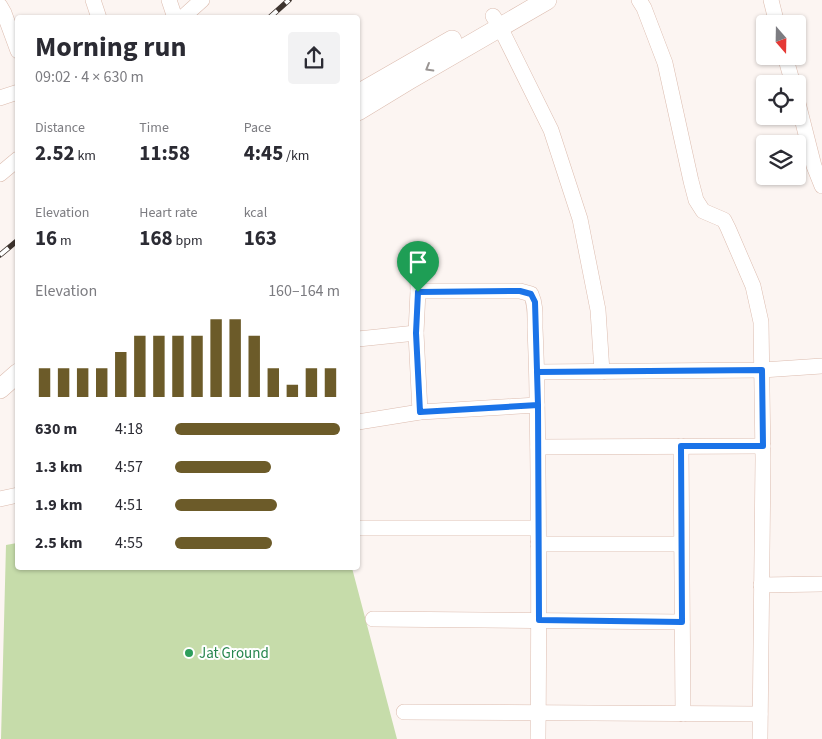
<!DOCTYPE html>
<html lang="en">
<head>
<meta charset="utf-8">
<style>
	body { margin:0; font-family:"Source Sans 3",sans-serif; background:#f2f2f3; color:#2b2b33; height:100vh; display:flex; flex-direction:column; font-size:19px; white-space:nowrap }
	* { box-sizing:border-box; margin:0 }
	p { font-size:16px; color:#7c7c81 }
	.icon { flex:none; width:28px; height:28px; fill:none; stroke:currentColor; stroke-width:2; stroke-linecap:round; stroke-linejoin:round }
	.map { position:relative; flex:1; overflow:hidden }
	.drawer { position:absolute; left:15px; top:15px; width:345px; height:555px; display:flex; flex-direction:column; background:#fff; border-radius:5px; box-shadow:0 1px 4px #0004 }
	.drawer>* { flex:none }
	.needle { width:32px; rotate:160deg }
	.controls { position:absolute; left:756px; top:15px; display:grid; gap:10px }
	.controls a { display:grid; place-items:center; width:50px; height:50px; border-radius:5px; background:#fff; box-shadow:0 1px 4px #0004; font-size:25px }
	.pin { position:absolute; display:grid; place-items:center; width:42px; height:42px; color:#fff; margin:-51px -21px; border-radius:50% 50% 50% 0; rotate:-45deg; box-shadow:0 0 5px #0007 }
	.pin .icon { rotate:45deg }
	.round { display:grid; place-items:center; flex:none; width:52px; height:52px; border-radius:5px; background:#f2f2f3 }
	.summary { display:flex; align-items:center; justify-content:space-between; height:85px; padding:0 20px }
	h1 { font-size:28px; font-weight:700; line-height:38px }
	.metrics { display:grid; grid-template-columns:repeat(3,1fr); gap:8px; height:85px; padding:5px 20px }
	.metrics div { display:grid; align-content:center }
	.metrics b { font-size:21px; font-weight:700 }
	.metrics small { font-size:14px; font-weight:400 }
	.metrics p { font-size:14px }
	.chart { height:140px; padding:10px 20px }
	.chart p { display:flex; justify-content:space-between }
	.chart svg { width:100%; height:90px; margin-top:5px; stroke:#6c5b29; stroke-width:6 }
	ul { padding:0 20px; list-style:none; font-size:16px }
	li { display:grid; grid-template-columns:80px 60px 1fr; align-items:center; height:38px }
	li i { height:12px; border-radius:6px; background:#6c5b29 }
	.map>svg:first-child { display:block }
	.green { fill:#c6dcaa }
	.lines { fill:none; stroke-linecap:round; stroke-linejoin:round }
	.minor-casing { stroke:#dcbcaf; stroke-width:16 }
	.major-casing { stroke:#dcbcaf; stroke-width:20 }
	.minor { stroke:#fff; stroke-width:15 }
	.major { stroke:#fff; stroke-width:19 }
	.rail-casing { stroke:#3e342f; stroke-width:5.5 }
	.rail { stroke:#fff; stroke-width:4; stroke-dasharray:11; stroke-linecap:butt }
	.oneway { stroke:#9a9593 }
	.route-casing { stroke:#fff; stroke-width:10 }
	.route { stroke:#1a73e8; stroke-width:6 }
	.leisure-dot { fill:#2e9e5b; stroke:#fff; stroke-width:2 }
	.labels { text-anchor:middle; stroke-width:4; stroke-linejoin:round; paint-order:stroke }
	.leisure-label { font-size:15px; fill:#27864d; stroke:#fff; text-anchor:start }
</style>
</head>
<body>
<div class="map">
<svg width="822" height="739" viewBox="0 0 822 739">
	<rect width="100%" height="100%" fill="#fcf5f2"/>
	<path class="green" d="M17,543L18,568H352L397,739H1L6,545Z"/>
	<g class="lines">
		<defs>
			<g id="minor">
				<path d="M93,0L99,18"/>
				<path d="M169,0L175,18"/>
				<path d="M639,0L644,8L665,63L691,181L696,200L703,211L724,220L728,228L753,286L761,322L763,459L760,739"/>
				<path d="M771,0L777,24"/>
				<path d="M0,6L4,13L18,51"/>
				<path d="M493,16L500,27L551,130L580,219L598,310L602,372"/>
				<path d="M182,18L202,0"/>
				<path d="M785,56L793,84"/>
				<path d="M0,98L18,92"/>
				<path d="M798,103L814,166L822,186"/>
				<path d="M0,174L18,159"/>
				<path d="M417,249L418,291L416,333L420,412"/>
				<path d="M418,291H520L531,294C536,305 535,316 535,328C536,352 537,376 537,400C539,513 539,626 538,739"/>
				<path d="M358,339L416,333"/>
				<path d="M537,372L762,370L822,366"/>
				<path d="M358,422L420,412L537,405"/>
				<path d="M681,446L683,714"/>
				<path d="M538,447L763,446"/>
				<path d="M0,499L18,495"/>
				<path d="M358,528H538"/>
				<path d="M538,544H681"/>
				<path d="M761,585L822,584"/>
				<path d="M373,619L682,622"/>
				<path d="M404,712L760,714"/>
			</g>
			<g id="major">
				<path d="M358,94L452,40"/>
				<path d="M358,111L409,80L547,0"/>
				<path d="M0,389L18,373"/>
			</g>
		</defs>
		<use href="#minor" class="minor-casing"/>
		<use href="#major" class="major-casing"/>
		<use href="#minor" class="minor"/>
		<use href="#major" class="major"/>
		<defs>
			<g id="rail">
				<path d="M269,18L289,0"/>
				<path d="M0,255L18,240"/>
			</g>
		</defs>
		<use href="#rail" class="rail-casing"/>
		<use href="#rail" class="rail"/>
	</g>
	<defs><path id="oneway-chevron" d="M-2-3.5L2.5 0L-2 3.5" fill="none" stroke-width="1.6" stroke-linecap="round" stroke-linejoin="round" transform="scale(1.25)"/></defs>
	<use class="oneway" href="#oneway-chevron" transform="translate(429 68) rotate(150)"/>
	<g class="lines">
		<defs>
			<path id="route" d="M418,292L520,291L531,294L535,302L538,405L539,620L682,622L681,446H763L762,370L537,372L538,405L420,412L416,333L418,292"/>
		</defs>
		<use href="#route" class="route-casing"/>
		<use href="#route" class="route"/>
	</g>
	<circle class="leisure-dot" cx="189" cy="653" r="5"/>
	<g class="labels">
		<g class="leisure-label">
			<text x="199" y="658">Jat Ground</text>
		</g>
	</g>
</svg>
<div class="controls">
<a><svg class="needle" viewBox="-14 -14 28 28"><path d="M0-13l5 13h-10z" fill="#e53935"/><path d="M0 13l5-13h-10z" fill="#7c7c81"/></svg></a>
<a><svg class="icon" aria-label="locate" viewBox="0 0 24 24"><circle cx="12" cy="12" r="6"/><path d="M12 2v4M12 18v4M2 12h4M18 12h4"/></svg></a>
<a><svg class="icon" aria-label="layers" viewBox="0 0 24 24"><path d="M12 4l9 5-9 5-9-5zM3 14l9 5 9-5"/></svg></a>
</div>
<div class="pin" style="left:418px;top:292px;background:#1e9e55"><svg class="icon" aria-label="arrive" viewBox="0 0 24 24"><path d="M6 21V4h12l-3 4 3 4H6"/></svg></div>
<section class="drawer">
<div class="summary"><div><h1>Morning run</h1><p>09:02 · 4 × 630 m</p></div><a class="round"><svg class="icon" aria-label="share" viewBox="0 0 24 24"><path d="M12 15V3M7 8l5-5 5 5M5 13v7h14v-7"/></svg></a></div>
<div class="metrics">
<div><p>Distance</p><b>2.52<small> km</small></b></div>
<div><p>Time</p><b>11:58</b></div>
<div><p>Pace</p><b>4:45<small> /km</small></b></div>
</div>
<div class="metrics">
<div><p>Elevation</p><b>16<small> m</small></b></div>
<div><p>Heart rate</p><b>168<small> bpm</small></b></div>
<div><p>kcal</p><b>163</b></div>
</div>
<div class="chart"><p><span>Elevation</span>160–164 m</p>
<svg viewBox="0 0 160 44" preserveAspectRatio="none"><path d="M5 44V30M15 44V30M25 44V30M35 44V30M45 44V22M55 44V14M65 44V14M75 44V14M85 44V14M95 44V6M105 44V6M115 44V14M125 44V30M135 44V38M145 44V30M155 44V30"/></svg>
</div>
<ul>
<li><b>630 m</b>4:18<i style="width:100%"></i></li>
<li><b>1.3 km</b>4:57<i style="width:58%"></i></li>
<li><b>1.9 km</b>4:51<i style="width:62%"></i></li>
<li><b>2.5 km</b>4:55<i style="width:59%"></i></li>
</ul>
</section>
</div>
</body>
</html>
